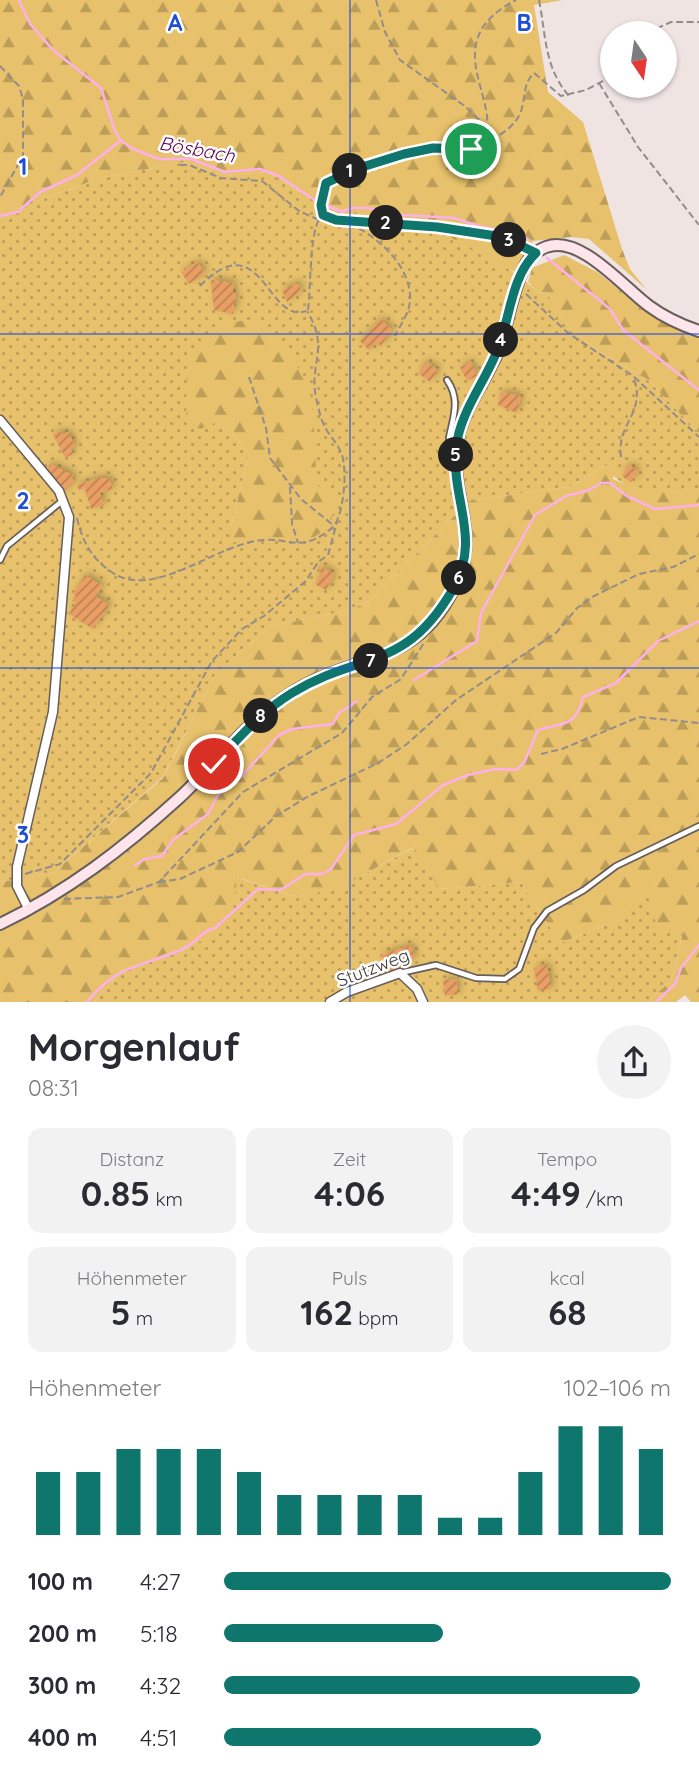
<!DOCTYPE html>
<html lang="de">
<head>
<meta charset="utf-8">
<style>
	body { margin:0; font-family:Quicksand,sans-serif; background:#f2f2f3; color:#2b2b33; height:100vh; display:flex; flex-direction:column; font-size:26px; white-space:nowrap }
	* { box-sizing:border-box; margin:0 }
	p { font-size:23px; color:#7c7c81 }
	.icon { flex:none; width:38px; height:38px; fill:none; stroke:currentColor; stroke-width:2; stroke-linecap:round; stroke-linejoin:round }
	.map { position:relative; height:1002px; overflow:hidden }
	.panel { display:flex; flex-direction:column; background:#fff; flex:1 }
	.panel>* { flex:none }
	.needle { width:46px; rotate:167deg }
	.controls { position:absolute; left:600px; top:21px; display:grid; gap:14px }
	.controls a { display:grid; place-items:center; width:77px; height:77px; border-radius:50%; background:#fff; box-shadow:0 2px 5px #0004; font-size:35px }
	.pin { position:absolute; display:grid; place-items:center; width:60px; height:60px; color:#fff; margin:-30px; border:4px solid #fff; border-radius:50%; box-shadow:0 2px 7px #0007 }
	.km { position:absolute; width:35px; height:35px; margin:-18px; border-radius:50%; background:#222; color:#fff; font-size:19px; line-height:35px; text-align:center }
	.round { display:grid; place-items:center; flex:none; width:74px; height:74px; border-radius:37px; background:#f2f2f3 }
	.overview { display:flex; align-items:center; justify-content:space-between; height:119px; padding:0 28px }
	h1 { font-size:38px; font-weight:700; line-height:52px }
	.metrics { display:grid; grid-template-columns:repeat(3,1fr); gap:10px; height:119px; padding:7px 28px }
	.metrics div { display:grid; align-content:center; border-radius:14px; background:#f2f2f3; text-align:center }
	.metrics b { font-size:35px; font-weight:700 }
	.metrics small { font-size:19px; font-weight:400 }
	.metrics p { font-size:19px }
	.chart { height:196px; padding:14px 28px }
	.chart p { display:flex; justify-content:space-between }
	.chart svg { width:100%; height:126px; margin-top:7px; stroke:#0f766e; stroke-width:6 }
	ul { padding:0 28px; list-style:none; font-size:23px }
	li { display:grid; grid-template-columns:112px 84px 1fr; align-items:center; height:52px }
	li i { height:18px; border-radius:9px; background:#0f766e }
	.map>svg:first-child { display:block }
	.grass { fill:url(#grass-dots); fill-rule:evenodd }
	.forest { fill:url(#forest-firs) }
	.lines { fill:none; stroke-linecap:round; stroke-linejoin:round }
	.stream { stroke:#feb0ea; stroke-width:2.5 }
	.building { fill:url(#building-hatch); filter:url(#shadow) }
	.lane-casing { stroke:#675e5c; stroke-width:8 }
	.street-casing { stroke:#675e5c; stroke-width:11 }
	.secondary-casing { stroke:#675e5c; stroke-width:14 }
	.path { stroke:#948c8b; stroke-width:2; stroke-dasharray:7 3.5; stroke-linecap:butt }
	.lane { stroke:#fff; stroke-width:4.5 }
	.street { stroke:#fff; stroke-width:8 }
	.secondary { stroke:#fee5eb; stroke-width:10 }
	.route-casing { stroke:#fff; stroke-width:14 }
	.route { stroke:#0f766e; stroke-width:9 }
	.grid { fill:none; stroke:#1d4ed8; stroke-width:2; stroke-opacity:0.55 }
	.labels { text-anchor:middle; stroke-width:5; stroke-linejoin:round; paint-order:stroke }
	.street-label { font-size:18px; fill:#3f3a3a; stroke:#fff }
	.water-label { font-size:19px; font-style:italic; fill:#630555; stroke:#fff }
	.grid-label { font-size:23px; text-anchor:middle; font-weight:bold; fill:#1d4ed8; stroke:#fff; stroke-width:5; stroke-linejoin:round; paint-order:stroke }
</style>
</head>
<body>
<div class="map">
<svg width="699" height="1002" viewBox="0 0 699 1002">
	<defs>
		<pattern id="grass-dots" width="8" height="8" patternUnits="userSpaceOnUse" patternTransform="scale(1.75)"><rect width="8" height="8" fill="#e7c16b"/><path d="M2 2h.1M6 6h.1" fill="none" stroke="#bd9e59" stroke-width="1.8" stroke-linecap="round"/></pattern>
		<pattern id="forest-firs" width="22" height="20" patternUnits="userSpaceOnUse" patternTransform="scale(1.75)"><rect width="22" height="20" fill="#e7c16b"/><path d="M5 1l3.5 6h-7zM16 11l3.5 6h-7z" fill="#bd9e59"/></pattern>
		<pattern id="building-hatch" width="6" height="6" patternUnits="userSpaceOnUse" patternTransform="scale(1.75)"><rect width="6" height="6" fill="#e99e63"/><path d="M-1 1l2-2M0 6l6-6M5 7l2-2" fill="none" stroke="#be8253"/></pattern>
		<filter id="shadow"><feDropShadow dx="3" dy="-3" stdDeviation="3.5" flood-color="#0004"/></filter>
	</defs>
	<rect width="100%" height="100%" fill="#efe4e2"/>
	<g class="grass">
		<path d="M185,162L223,175L269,172L295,190L396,233L435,223C468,251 512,264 538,293L546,292L571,330L606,356L647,379L699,433V489C668,494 622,496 605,465L573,486L469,501L370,600L351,610L271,626L216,673L163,777L53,873L0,882V215L100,178ZM223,324L314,460L318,487L304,543L231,526L249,454L230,429L215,423L207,339Z"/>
		<path d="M415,847L439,889L521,882L560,943L615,922L649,885L684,927L671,981L647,1002H94L122,970L208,938L236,877L292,896L334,890Z"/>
	</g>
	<g class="forest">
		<path d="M0,0H563L534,5L548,92L583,122L622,249L630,269L646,289L589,239L571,237L533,241L516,273L458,243L435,223L396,233L295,190L269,172L223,175L185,162L100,178L0,215Z"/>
		<path d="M564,255L597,272L654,317L699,338V433L647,379L606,356L571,330L546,292L538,293L528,282L532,268Z"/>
		<path d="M254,319C279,338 308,371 312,404C315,431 314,459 318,486L338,490L330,527L304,543L266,536L230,543L231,526L249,454L230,429L215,423L200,429L186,423L187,355L223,324Z"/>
		<path d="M605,465L615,466L613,479C641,491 669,494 699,489V1002H691L685,995L676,1002H647L671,981L684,928L658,936L649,886L615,922L560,943L521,882L439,889L414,847L335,890L292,896L237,877L233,912L208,938L122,970L94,1002H0V882L53,873L163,778L216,673L271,626L351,610L370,600L469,501L573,486Z"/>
	</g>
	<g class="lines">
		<g class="stream">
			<path d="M19,0L30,24L54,51L101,88L115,131L120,140L133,149L159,159H191L225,172L260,169L277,175L316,201"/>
			<path d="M328,206L342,212L351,208H368L403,215L455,218L478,226L520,234L529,240"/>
			<path d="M0,216L18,212L40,192L77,175L120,141"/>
			<path d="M547,258L610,309L623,330L699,390"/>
			<path d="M414,680L477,641L481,613L535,515L566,496L589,490L601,483H610L627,496L655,509L699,505"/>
			<path d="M135,865L145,859L162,856L173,840L208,814L218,795L240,778L279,735L292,729L333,724L339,713L357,701"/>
			<path d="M87,1002C120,962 141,968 183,949C195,944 202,930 215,928L258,889L281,890L305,874H322L331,869L354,835L396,824L443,785L468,775L495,769L516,770L524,763L538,730C565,722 576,727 583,697L616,683L658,641L699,621"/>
			<path d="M656,1002L675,984L681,968L699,945"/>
		</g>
	</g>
	<g class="building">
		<path d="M197,262L205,273L189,284L181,272Z"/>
		<path d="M211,280L234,283L232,293L236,294L233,314L214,310Z"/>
		<path d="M298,283L301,291L287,302L282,290Z"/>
		<path d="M381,319L392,330L381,346L377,342L369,350L360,341Z"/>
		<path d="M426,362L438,370L430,382L418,373Z"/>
		<path d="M471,362L477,376L467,381L460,367Z"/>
		<path d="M501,392L521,396L517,413L498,405Z"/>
		<path d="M60,431L63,435L68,432L75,446L70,449L73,454L65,458L53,434Z"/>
		<path d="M50,464L73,475L71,478L75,480L63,493L46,472Z"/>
		<path d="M628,465L638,471L631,482L622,476Z"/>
		<path d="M99,478H109L113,489L100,493L104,505L91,509L85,489L79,490L77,485Z"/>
		<path d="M319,566L334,574L326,590L315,584L321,572L317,568Z"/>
		<path d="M85,575L102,586L95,596L109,605L93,629L69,614L76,603L72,601L76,596L73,594Z"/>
		<path d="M411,945L415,959L404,962L405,967L390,972L381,955Z"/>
		<path d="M547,965L551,989L538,991L534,968Z"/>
		<path d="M456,979L458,994L445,996L443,980Z"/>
	</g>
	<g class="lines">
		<defs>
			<g id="lane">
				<path d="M447,380C461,400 453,417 449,438L455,447"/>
				<path d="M0,560L7,546L62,501"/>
				<path d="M400,973L436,965L476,978L505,979L519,969L534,928L547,911L584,890L616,866L699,826"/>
			</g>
			<g id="street">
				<path d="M0,420L59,491L69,517L53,712L17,867V886L29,910"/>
				<path d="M330,1002L347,992L400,973L417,989L423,1002"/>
			</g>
			<path id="secondary" d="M0,924C67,892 124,848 179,798C216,764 247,721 290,694C358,650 420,670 459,577C477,533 452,493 456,449C459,414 485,383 498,351C508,325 511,295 523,270C527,260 535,251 546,247C580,234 623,287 649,306C664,317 681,325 699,331"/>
		</defs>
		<use href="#lane" class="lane-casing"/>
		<use href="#street" class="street-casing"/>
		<use href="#secondary" class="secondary-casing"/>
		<g class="path">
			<path d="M376,0L385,32L400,60L466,107L486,127"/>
			<path d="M539,0C546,35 544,67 569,96"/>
			<path d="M647,33L671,22H699"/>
			<path d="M0,66L19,86L23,99V156L0,197"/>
			<path d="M599,83L638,147L699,225"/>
			<path d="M482,146C496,137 512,130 520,114C526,100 522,84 534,73L561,96L586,90L612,76"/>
			<path d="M180,165H189L221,178L262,181L299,211L317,219"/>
			<path d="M322,215C320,201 320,187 333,178L433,148L461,150L481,146C509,104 431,44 516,0"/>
			<path d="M352,223C407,222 475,224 525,248"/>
			<path d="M200,286C262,223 267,325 306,311"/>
			<path d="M526,294L568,333L633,376L699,437"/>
			<path d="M308,310C311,290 309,227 322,215C359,220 413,259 410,301C409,314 400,325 395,336"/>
			<path d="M249,377L266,428L270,458L301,499L333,525"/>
			<path d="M621,457C616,424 646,413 634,379"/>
			<path d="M290,487L292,524L298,543"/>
			<path d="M77,518C82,540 91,558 110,571C153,603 215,543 264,540C290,538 297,551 324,534C330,530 336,525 338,518C344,503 347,471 342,455C338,443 328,435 323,423C320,416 318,406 316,398C309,362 330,349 307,311"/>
			<path d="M541,754L562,749L639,717L699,723"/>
			<path d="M25,874L60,864L151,773L212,661L242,629L264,616L306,581L318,562L328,555L337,522"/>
			<path d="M159,882L180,879L238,852L276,816L307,797L378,763L407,744L456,700L556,633L577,608L594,596L639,574L673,567L699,554"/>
			<path d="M64,899L118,897L159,882L243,792L342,733L372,697L401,679L424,643"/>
		</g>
		<use href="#lane" class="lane"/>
		<use href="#street" class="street"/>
		<use href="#secondary" class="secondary"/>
	</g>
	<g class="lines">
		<defs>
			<path id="route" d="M214,764C238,739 262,711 292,693C361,651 405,672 453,589C482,538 451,500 456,449C459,412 487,380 499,346C510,316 512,275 536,253L503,237L437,227L336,220L323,215L321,205L326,183L359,168L404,154L433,148L471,149"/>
		</defs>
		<use href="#route" class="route-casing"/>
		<use href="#route" class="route"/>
	</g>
	<path class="grid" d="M350,0V1002M0,334H699M0,668H699"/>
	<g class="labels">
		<g class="street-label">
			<text transform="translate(373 968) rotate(-21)" y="6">Stutzweg</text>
		</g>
		<g class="water-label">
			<text transform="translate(197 149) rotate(10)" y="7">Bösbach</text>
		</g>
	</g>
	<g class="grid-label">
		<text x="175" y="31">A</text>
		<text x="524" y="31">B</text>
		<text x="23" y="175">1</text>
		<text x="23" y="509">2</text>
		<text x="23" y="843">3</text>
	</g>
</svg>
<div class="controls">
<a><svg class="needle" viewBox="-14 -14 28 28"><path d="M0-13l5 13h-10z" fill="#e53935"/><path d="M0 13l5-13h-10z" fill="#7c7c81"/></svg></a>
</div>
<div class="pin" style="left:471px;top:149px;background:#1e9e55"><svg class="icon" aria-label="arrive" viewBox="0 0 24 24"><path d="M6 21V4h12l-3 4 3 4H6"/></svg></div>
<div class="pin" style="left:214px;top:764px;background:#d93025"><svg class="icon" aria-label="check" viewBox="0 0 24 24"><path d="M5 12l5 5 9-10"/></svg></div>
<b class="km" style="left:350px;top:171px">1</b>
<b class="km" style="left:386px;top:223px">2</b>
<b class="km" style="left:509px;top:240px">3</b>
<b class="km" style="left:501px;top:340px">4</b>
<b class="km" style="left:456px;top:455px">5</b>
<b class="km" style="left:459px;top:578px">6</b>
<b class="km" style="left:371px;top:661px">7</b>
<b class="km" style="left:261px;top:716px">8</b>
</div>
<section class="panel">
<div class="overview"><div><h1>Morgenlauf</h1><p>08:31</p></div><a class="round"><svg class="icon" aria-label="share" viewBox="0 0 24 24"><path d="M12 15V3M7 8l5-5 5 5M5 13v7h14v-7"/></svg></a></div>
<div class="metrics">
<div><p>Distanz</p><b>0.85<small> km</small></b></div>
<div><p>Zeit</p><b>4:06</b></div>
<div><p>Tempo</p><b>4:49<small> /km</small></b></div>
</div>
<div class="metrics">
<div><p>Höhenmeter</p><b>5<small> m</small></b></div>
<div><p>Puls</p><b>162<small> bpm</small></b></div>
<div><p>kcal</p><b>68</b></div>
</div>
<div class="chart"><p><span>Höhenmeter</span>102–106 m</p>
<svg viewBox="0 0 160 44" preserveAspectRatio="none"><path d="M5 44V22M15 44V22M25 44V14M35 44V14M45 44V14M55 44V22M65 44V30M75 44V30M85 44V30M95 44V30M105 44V38M115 44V38M125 44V22M135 44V6M145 44V6M155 44V14"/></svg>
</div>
<ul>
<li><b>100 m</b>4:27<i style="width:100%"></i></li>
<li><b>200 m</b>5:18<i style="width:49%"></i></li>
<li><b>300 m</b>4:32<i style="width:93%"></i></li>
<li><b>400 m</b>4:51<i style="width:71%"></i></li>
</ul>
</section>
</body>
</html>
